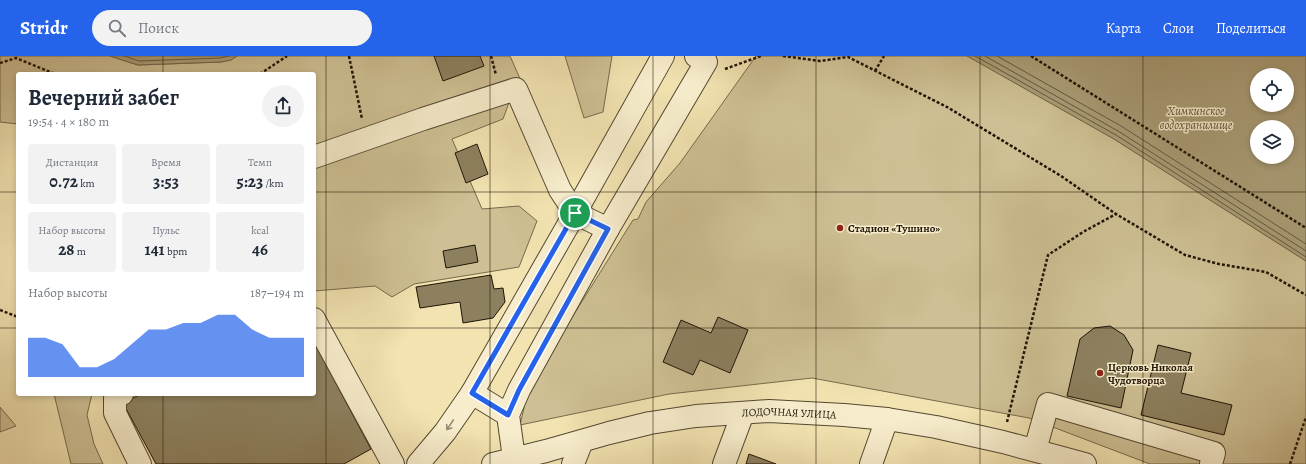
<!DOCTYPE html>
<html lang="ru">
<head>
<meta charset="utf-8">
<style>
	body { margin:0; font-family:Alegreya,serif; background:#f2f2f3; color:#1f2937; height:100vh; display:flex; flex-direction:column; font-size:15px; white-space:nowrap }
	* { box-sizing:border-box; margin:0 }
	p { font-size:13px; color:#747a83 }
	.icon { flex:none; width:22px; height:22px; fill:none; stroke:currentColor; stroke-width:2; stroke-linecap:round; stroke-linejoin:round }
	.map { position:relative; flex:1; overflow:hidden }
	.details { position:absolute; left:16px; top:16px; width:300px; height:324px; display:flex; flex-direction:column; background:#fff; border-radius:4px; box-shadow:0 2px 6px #0003 }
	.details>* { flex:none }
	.buttons { position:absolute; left:1250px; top:12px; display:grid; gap:8px }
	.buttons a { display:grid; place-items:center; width:44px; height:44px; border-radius:50%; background:#fff; box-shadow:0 2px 6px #0003; font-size:20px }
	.pin { position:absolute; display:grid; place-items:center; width:34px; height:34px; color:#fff; margin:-17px; border:2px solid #fff; border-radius:50%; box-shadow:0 1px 4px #0007 }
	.round { display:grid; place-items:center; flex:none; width:42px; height:42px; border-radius:21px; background:#f2f2f3 }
	.head { display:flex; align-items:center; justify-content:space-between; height:68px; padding:0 12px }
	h1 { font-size:22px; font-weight:600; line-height:30px }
	.stats { display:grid; grid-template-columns:repeat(3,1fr); gap:6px; height:68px; padding:4px 12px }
	.stats div { display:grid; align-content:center; border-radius:4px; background:#f2f2f3; text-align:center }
	.stats b { font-size:17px; font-weight:600 }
	.stats small { font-size:11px; font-weight:400 }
	.stats p { font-size:11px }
	.chart { height:112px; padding:8px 12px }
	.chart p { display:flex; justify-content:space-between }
	.chart svg { width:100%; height:72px; margin-top:4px; fill:#2563eb; opacity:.7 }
	header { display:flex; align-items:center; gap:24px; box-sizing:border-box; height:56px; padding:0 20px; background:#2563eb; color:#fff }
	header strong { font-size:19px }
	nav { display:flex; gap:22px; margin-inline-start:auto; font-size:14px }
	.search { width:280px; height:36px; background:#f2f2f3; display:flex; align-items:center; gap:10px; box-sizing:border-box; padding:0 14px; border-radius:22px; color:#747a83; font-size:15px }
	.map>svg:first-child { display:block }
	.green { fill:#cec094; stroke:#766a4d }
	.water { fill:#aa9d77; stroke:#72664a; fill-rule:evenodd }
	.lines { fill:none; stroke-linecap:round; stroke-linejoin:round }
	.shore { stroke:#64583e; stroke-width:1 }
	.building { fill:#8d805f; stroke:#1f1406 }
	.minor-casing { stroke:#544831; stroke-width:24 }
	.path { stroke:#1f1406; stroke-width:2.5; stroke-dasharray:3 2; stroke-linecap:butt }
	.minor { stroke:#f7edcc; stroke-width:22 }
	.oneway { stroke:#968b73 }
	.route-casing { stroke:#fff; stroke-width:8 }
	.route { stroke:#2563eb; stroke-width:5 }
	.grid { fill:none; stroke:#1f1406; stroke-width:1; stroke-opacity:0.55 }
	.poi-dot { fill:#8f2418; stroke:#f7edcc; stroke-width:1.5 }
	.labels { text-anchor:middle; stroke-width:3; stroke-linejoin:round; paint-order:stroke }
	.poi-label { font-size:11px; font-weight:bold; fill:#1f1406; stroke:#f7edcc; text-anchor:start }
	.street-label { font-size:11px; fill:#1f1406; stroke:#f7edcc }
	.water-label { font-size:12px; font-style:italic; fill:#5e5239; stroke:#f7edcc }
</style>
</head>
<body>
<header>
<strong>Stridr</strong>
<div class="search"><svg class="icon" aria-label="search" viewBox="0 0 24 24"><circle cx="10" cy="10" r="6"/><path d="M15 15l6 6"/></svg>Поиск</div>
<nav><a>Карта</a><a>Слои</a><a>Поделиться</a></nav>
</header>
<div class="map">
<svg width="1306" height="408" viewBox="0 0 1306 408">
	<rect width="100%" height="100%" fill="#f2e3b1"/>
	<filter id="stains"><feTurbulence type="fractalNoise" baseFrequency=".005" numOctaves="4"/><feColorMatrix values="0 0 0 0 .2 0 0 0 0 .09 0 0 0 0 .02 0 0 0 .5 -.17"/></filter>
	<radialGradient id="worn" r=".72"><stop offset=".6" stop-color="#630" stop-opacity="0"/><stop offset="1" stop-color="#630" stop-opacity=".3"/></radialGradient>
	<g class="green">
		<path d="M0,0H110L138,9L221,6L231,4L237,0H510L563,120L511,41L503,63L452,83L482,153L519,150L537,165L519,211L414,228L392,241L375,230L314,235V18H18V68L0,66Z"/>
		<path d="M565,0H612L603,56L584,62Z"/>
		<path d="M756,0H968L1114,83L1306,205V408H1150L1029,362L812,322L669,338L520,369L529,330L633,164L638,163L646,146L680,107Z"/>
		<path d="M54,338H92L87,359L94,388L103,408H71Z"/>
		<path d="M0,351L16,370L0,376Z"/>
	</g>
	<g class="water">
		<path d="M110,0H237L231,4L221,6L138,9Z"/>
		<path d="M967,0H1306V205L1114,83ZM1257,19H1287V49H1257ZM1257,71H1287V101H1257Z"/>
	</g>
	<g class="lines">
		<g class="shore">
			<path d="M124,0L139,5L220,2L229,0"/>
			<path d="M975,0L1116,79L1306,201"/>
			<path d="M985,0L1118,75L1306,195"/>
			<path d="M997,0L1121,70L1306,188"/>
		</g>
	</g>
	<g class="building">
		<path d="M434,0H480L484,10L443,25Z"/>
		<path d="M477,88L488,118L466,127L455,97Z"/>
		<path d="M475,189L478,206L446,212L443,195Z"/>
		<path d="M491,219L494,233L503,232L505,246L493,262L463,267L460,246L420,252L416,231Z"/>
		<path d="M718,261L748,274L730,317L700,304L693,319L663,306L681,264L711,277Z"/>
		<path d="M1110,270L1124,279L1133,294L1121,352L1067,340L1080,283L1094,272Z"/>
		<path d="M314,286L371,393L344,408H156L123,347L141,338H314Z"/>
		<path d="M1158,289L1191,297L1181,337L1232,349L1224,379L1141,359Z"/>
		<path d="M749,398L776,408H746Z"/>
	</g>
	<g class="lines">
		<defs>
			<g id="minor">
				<path d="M314,101L423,63L516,33L560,134L575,157L608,173"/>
				<path d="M314,263L393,408"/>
				<path d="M472,337L508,359"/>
				<path d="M122,338L115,342V357L140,408"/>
				<path d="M1035,394L1048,348L1214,397L1211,408"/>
				<path d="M514,402L508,359L519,334L608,173L706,6L696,0"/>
				<path d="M418,408L445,376L472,337L575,157L663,0"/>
				<path id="s1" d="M493,408L546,395L609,377L650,367L696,360L769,355L844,359L887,363L936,371L1003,386L1085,408"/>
				<path d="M573,408L582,385"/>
				<path d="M724,408L743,357"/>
				<path d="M871,408L887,363"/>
			</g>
		</defs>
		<use href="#minor" class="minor-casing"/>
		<g class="path">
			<path d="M349,0L362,63"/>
			<path d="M491,0L496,19"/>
			<path d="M783,0L820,5L848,1L947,51L1061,120L1116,158L1185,199L1219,208L1266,216L1306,239"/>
			<path d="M1031,0L1306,172"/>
			<path d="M0,7L16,2L55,18"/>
			<path d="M725,13L761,0"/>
			<path d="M875,15L884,0"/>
			<path d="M150,17V18"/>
			<path d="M260,18L287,0"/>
			<path d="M0,254L18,261"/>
			<path d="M1007,366L1048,199L1083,176L1116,158"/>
			<path d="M1290,408L1306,361"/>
		</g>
		<use href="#minor" class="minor"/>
	</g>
	<defs><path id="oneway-shaft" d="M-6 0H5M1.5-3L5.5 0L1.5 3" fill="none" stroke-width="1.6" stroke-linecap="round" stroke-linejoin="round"/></defs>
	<use class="oneway" href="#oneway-shaft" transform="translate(450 369) rotate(124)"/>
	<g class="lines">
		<defs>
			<path id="route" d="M575,157L608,173L519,334L508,359L472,337Z"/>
		</defs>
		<use href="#route" class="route-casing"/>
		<use href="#route" class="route"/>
	</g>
	<path class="grid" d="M163,0V18M326,0V408M490,0V408M653,0V408M816,0V408M980,0V408M1143,0V408M0,136H18M314,136H1306M0,272H18M314,272H1306M163,338V408"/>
	<g class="poi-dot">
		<circle cx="840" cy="172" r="4"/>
		<circle cx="1100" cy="317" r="4"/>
	</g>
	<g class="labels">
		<g class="poi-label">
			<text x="848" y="176">Стадион «Тушино»</text>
			<text x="1108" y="315">Церковь Николая<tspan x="1108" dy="13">Чудотворца</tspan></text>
		</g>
		<g class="street-label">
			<text dy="4" stroke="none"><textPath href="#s1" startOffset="302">ЛОДОЧНАЯ УЛИЦА</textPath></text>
		</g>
		<g class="water-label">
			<text x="1196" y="59">Химкинское<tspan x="1196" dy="14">водохранилище</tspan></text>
		</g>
	</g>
	<rect width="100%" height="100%" filter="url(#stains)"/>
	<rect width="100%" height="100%" fill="url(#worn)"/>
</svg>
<div class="buttons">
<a><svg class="icon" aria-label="locate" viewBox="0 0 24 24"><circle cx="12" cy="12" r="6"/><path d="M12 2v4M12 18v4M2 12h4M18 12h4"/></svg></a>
<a><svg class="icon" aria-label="layers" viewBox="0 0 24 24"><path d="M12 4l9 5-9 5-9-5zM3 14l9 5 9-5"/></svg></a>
</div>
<div class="pin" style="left:575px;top:157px;background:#1e9e55"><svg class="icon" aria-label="arrive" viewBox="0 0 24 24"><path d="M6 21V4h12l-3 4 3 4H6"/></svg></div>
<section class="details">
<div class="head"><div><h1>Вечерний забег</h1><p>19:54 · 4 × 180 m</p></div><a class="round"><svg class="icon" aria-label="share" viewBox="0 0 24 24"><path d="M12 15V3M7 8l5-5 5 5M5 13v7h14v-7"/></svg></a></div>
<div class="stats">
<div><p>Дистанция</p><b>0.72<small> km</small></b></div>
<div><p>Время</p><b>3:53</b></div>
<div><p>Темп</p><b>5:23<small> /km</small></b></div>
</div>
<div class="stats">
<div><p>Набор высоты</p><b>28<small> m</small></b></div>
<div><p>Пульс</p><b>141<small> bpm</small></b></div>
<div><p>kcal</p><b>46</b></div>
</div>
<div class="chart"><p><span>Набор высоты</span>187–194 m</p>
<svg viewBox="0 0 160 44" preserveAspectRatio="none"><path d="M0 44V20L10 20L20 24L30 38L40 38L50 33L60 24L70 15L80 15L90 11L100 11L110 6L120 6L130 15L140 20L150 20L160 20V44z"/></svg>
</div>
</section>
</div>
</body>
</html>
